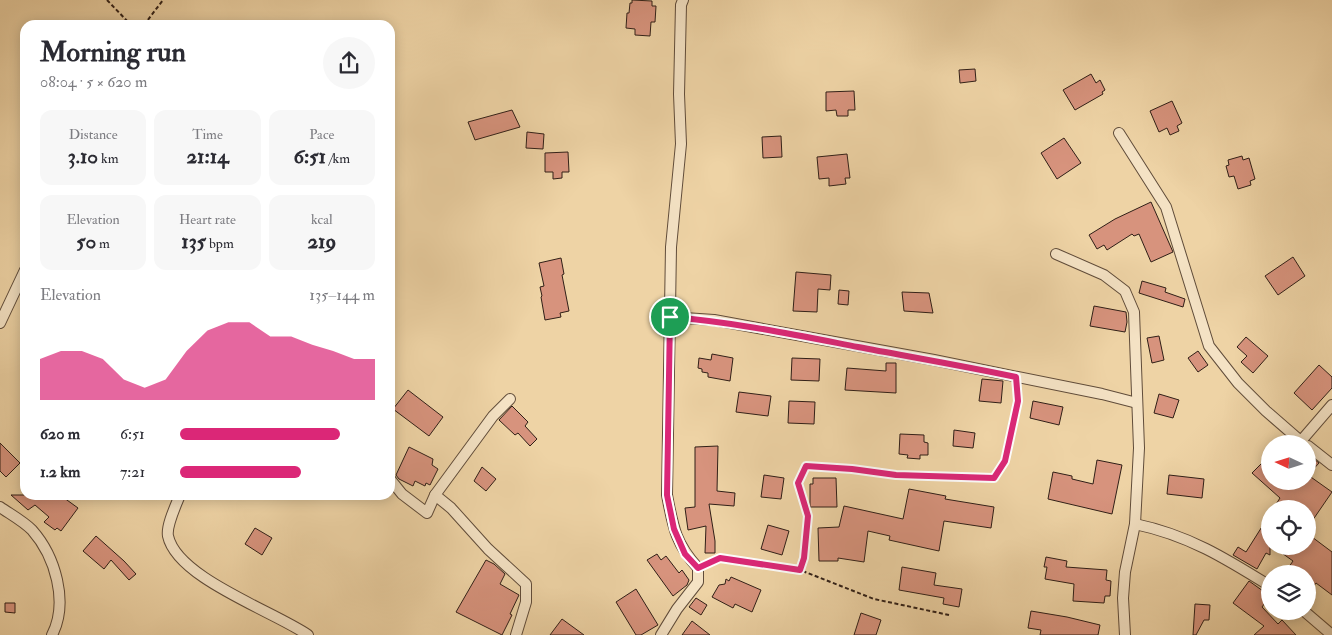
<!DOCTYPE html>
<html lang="en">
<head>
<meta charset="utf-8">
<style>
	body { margin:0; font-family:"IM FELL Double Pica",serif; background:#f7f7f7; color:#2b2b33; height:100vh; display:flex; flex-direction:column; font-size:19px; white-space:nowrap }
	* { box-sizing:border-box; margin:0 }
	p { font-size:16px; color:#7c7c81 }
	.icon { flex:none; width:28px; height:28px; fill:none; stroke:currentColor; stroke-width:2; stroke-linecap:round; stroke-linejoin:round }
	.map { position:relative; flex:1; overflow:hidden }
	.side { position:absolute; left:20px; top:20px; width:375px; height:480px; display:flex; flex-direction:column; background:#fff; border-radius:15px; box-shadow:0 2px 12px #0003 }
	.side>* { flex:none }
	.needle { width:32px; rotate:274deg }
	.fabs { position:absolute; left:1261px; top:435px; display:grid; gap:10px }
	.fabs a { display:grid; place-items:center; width:55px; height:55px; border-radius:50%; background:#fff; box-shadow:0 2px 12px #0003; font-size:25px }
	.pin { position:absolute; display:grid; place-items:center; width:42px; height:42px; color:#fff; margin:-21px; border:2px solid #fff; border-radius:50%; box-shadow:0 1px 5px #0007 }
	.round { display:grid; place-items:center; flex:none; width:52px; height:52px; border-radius:26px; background:#f7f7f7 }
	.headline { display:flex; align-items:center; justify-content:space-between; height:85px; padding:0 20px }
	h1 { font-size:28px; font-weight:700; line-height:38px }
	.metrics { display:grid; grid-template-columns:repeat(3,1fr); gap:8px; height:85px; padding:5px 20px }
	.metrics div { display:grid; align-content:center; border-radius:12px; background:#f7f7f7; text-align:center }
	.metrics b { font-size:21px; font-weight:700 }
	.metrics small { font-size:14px; font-weight:400 }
	.metrics p { font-size:14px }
	.chart { height:140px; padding:10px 20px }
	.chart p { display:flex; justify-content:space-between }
	.chart svg { width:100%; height:90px; margin-top:5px; fill:#db2777; opacity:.7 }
	ul { padding:0 20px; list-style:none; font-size:16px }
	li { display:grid; grid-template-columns:80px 60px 1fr; align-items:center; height:38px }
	li i { height:12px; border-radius:6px; background:#db2777 }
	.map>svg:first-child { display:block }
	.building { fill:#d7937d; stroke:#301f17 }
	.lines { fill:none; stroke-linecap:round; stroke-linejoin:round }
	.street-casing { stroke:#604c3a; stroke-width:12 }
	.path { stroke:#301f17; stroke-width:2; stroke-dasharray:4 2.5; stroke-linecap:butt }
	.street { stroke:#f4e2c4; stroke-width:10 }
	.route-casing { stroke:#fff; stroke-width:10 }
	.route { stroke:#db2777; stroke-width:6 }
</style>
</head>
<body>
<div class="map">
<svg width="1332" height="635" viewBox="0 0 1332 635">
	<rect width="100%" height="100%" fill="#eed3a5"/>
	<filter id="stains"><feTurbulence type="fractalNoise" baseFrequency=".004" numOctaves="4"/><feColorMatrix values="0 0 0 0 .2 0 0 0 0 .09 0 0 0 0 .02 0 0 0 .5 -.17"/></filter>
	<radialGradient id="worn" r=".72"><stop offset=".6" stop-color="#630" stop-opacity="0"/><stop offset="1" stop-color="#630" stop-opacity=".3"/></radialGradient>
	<g class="building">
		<path d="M632,0L652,1V6H656L655,22H651L650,36L635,35V29L626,28L627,13H629L630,3H632Z"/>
		<path d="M975,69L976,81L960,83L959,70Z"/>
		<path d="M1091,74L1096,83L1100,80L1105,90L1102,92L1103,94L1075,110L1063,90Z"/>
		<path d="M854,91L855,110H848V116H837L836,110L826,111V92Z"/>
		<path d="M1172,101L1182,123L1177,126L1179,131L1170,135L1167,128L1159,132L1150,111Z"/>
		<path d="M512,110L520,127L475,140L468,122Z"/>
		<path d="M527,132L544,134L543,149L526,148Z"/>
		<path d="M781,136L782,157L763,158L762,137Z"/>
		<path d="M1064,138L1081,163L1057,179L1041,153Z"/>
		<path d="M568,152L569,172H562V178L553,179V172H545V153Z"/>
		<path d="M847,154L850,178H845L846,184L829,186V178L819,179L817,157Z"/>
		<path d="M1242,156L1243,160L1249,158L1255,179L1250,181L1251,185L1238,189L1234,176L1229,177L1226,166L1229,165L1228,160Z"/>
		<path d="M1151,202L1173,252L1151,262L1139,234L1134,236L1132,234L1107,250L1104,245L1097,249L1089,235L1115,219Z"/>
		<path d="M1293,257L1305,276L1278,295L1265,276Z"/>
		<path d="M561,258L564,274L562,275L569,311L560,313L561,317L545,320L541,297L542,296L540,287L544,286L539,263Z"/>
		<path d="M796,272L831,275L830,290L818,289L817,312L793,311Z"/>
		<path d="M1142,281L1166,288L1165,292L1185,299L1183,307L1139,293Z"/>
		<path d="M839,290L849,291L848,305L838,304Z"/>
		<path d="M902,292L929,293L933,313L904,311Z"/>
		<path d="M1094,306L1126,312L1127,322L1125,332L1090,326Z"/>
		<path d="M1159,336L1164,360L1152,363L1147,338Z"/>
		<path d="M1246,337L1268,356L1253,373L1241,362L1247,356L1237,347Z"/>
		<path d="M1198,351L1208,365L1198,372L1188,358Z"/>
		<path d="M712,354L733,358L730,381L708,377V373L702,372V369L698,368L699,358L711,360Z"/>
		<path d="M792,358L820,359L819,381L791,380Z"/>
		<path d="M886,363H896V393L845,390L847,368L886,371Z"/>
		<path d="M1319,365L1332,377V388L1312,410L1294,393Z"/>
		<path d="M982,379L1003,381L1001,403L979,401Z"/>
		<path d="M408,390L443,417L429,436L393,409Z"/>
		<path d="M739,392L771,396L768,416L736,412Z"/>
		<path d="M1159,394L1179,400L1173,418L1154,413Z"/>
		<path d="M789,401L815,402L814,424L788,423Z"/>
		<path d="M1033,401L1063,407L1059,425L1030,418Z"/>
		<path d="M512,406L528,422L525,426L537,439L530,446L518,433L515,435L499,420Z"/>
		<path d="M954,430L975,433L973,448L953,446Z"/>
		<path d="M900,434L924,435V442L928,443V455H920V459L907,458L908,455L899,454Z"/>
		<path d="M0,443L20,463L6,477L0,471Z"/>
		<path d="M718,446L717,491L735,493L734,506L709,504L715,541V553H705L706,526L688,530L685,508L695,507V447Z"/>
		<path d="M409,447L433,459L432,465L438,469L430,485L426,483L425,486L415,481L413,486L399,479L396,475Z"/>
		<path d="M1308,454L1319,463L1308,475L1332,492L1308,527V509H1273L1280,498L1252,473L1263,462L1270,469V481H1308Z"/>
		<path d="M1097,460L1122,465L1112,514L1048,499L1053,472L1072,476V479L1093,484Z"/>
		<path d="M482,467L496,479L486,491L474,481Z"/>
		<path d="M764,475L784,478L781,499L761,497Z"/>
		<path d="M1169,475L1204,479L1202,498L1167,494Z"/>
		<path d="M813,478H836L837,507H810V484H813Z"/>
		<path d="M909,489L946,496L945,499L994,507L991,528L944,521L939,551L889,540L890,536L868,531L864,562L838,558V561H819L818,528L839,527L844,506L903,519Z"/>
		<path d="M11,495H60L78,508L61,531L57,528L55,530L44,522L49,517L35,505L28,510Z"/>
		<path d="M1270,514V555L1266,553L1257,569L1233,555L1238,547L1246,552Z"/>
		<path d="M768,525L789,531L782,555L761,549Z"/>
		<path d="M255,528L272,538L262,555L245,544Z"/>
		<path d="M1308,534L1332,552V595L1316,583L1308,594V574H1284L1293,561L1272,546H1308Z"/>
		<path d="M96,536L124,561L136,574L129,580L111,560L104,569L83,551Z"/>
		<path d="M657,554L661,560L666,556L679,573L682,570L689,580L687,585L673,596L647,560Z"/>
		<path d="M1046,557L1067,561L1066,567L1107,570L1106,580L1111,581L1110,596H1105L1104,603L1073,601L1074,584L1045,579L1047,567H1044Z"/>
		<path d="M486,560L494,564L505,574L500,584L519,595L510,614L512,615L502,635L456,612Z"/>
		<path d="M902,567L936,573L934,585L962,589L959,607L943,604L944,598L899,590Z"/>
		<path d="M731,577L761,590L752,612L735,604L733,608L712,597L719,585L725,584L726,579L729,581Z"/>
		<path d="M1249,581L1270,596L1262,607L1278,624L1282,620L1296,635H1254L1264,626L1233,603Z"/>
		<path d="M636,589L658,625L641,635H636L616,602Z"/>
		<path d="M696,598L707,605L701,615L689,607Z"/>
		<path d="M5,603H15V613L5,612Z"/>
		<path d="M1195,604L1210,605L1209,620H1204L1196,635H1193Z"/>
		<path d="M1031,611L1067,617L1100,625L1098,635H1040L1041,630L1028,628Z"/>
		<path d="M861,613L881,620L876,635H854Z"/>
		<path d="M562,619L584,635H550Z"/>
		<path d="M692,621L710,635H682Z"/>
	</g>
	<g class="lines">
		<defs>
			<g id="street">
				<path d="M1119,133L1166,207L1209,346L1238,383L1266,411L1304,444"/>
				<path d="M1056,254L1104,275L1125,291L1134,312L1139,448L1135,524L1125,572L1123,598L1125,635"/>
				<path d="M670,317L714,320L934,360L1102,394L1137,403"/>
				<path d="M0,323L25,270"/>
				<path d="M510,399L493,416L435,495L451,508L488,549L526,584V602L516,635"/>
				<path d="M1301,441L1332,405"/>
				<path d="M1308,446L1332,465"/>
				<path d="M390,479L402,494L427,513L435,495"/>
				<path d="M180,495C176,505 166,526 168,536C177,578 273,611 308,635"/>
				<path d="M0,507C10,514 23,521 32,530C55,556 69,602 52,635"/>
				<path d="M1135,524C1188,535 1225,558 1270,586"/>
				<path d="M1304,611L1332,635"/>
				<path d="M661,635L677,609L698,582V568C675,543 673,526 667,495L671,247L681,144L679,94L681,5L683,0"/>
			</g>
		</defs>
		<use href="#street" class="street-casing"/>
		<g class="path">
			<path d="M107,0L131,25"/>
			<path d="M144,25L163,0"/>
			<path d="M707,564L720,559L800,570L874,599L949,615"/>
			<path d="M800,570L804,558L808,516L798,483L806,466L852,469L896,475L994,477L1005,461L1019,401L1017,387"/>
		</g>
		<use href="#street" class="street"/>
	</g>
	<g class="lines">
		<defs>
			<path id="route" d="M670,317C734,322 796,335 858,347C911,357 964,366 1016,377L1018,401L1005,461L994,478L896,475L852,469L806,466L798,483L808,516L804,558L800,570L720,558L698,568L685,554L674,529L667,495Z"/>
		</defs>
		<use href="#route" class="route-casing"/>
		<use href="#route" class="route"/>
	</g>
	<rect width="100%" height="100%" filter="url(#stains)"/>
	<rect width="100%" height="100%" fill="url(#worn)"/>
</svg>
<div class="fabs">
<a><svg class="needle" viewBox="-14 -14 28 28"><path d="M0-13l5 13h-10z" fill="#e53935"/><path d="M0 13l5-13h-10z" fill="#7c7c81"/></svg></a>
<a><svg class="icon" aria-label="locate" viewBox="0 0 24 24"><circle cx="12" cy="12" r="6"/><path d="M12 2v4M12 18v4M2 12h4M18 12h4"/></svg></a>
<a><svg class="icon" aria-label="layers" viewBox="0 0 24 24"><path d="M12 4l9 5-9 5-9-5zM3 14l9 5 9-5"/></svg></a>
</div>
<div class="pin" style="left:670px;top:317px;background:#1e9e55"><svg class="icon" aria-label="arrive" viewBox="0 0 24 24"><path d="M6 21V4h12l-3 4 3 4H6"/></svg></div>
<section class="side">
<div class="headline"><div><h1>Morning run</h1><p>08:04 · 5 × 620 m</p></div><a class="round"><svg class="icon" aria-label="share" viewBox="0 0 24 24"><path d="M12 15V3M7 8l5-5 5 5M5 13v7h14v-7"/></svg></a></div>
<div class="metrics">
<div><p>Distance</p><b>3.10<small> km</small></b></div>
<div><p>Time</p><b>21:14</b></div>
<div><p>Pace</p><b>6:51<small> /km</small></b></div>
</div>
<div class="metrics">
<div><p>Elevation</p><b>50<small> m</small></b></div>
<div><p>Heart rate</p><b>135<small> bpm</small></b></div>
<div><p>kcal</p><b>219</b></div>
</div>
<div class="chart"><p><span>Elevation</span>135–144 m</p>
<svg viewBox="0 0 160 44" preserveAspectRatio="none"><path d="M0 44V24L10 20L20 20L30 24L40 34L50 38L60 34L70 20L80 10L90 6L100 6L110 13L120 13L130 17L140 20L150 24L160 24V44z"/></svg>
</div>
<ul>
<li><b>620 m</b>6:51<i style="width:82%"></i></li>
<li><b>1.2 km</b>7:21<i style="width:62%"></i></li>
</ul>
</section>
</div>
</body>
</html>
